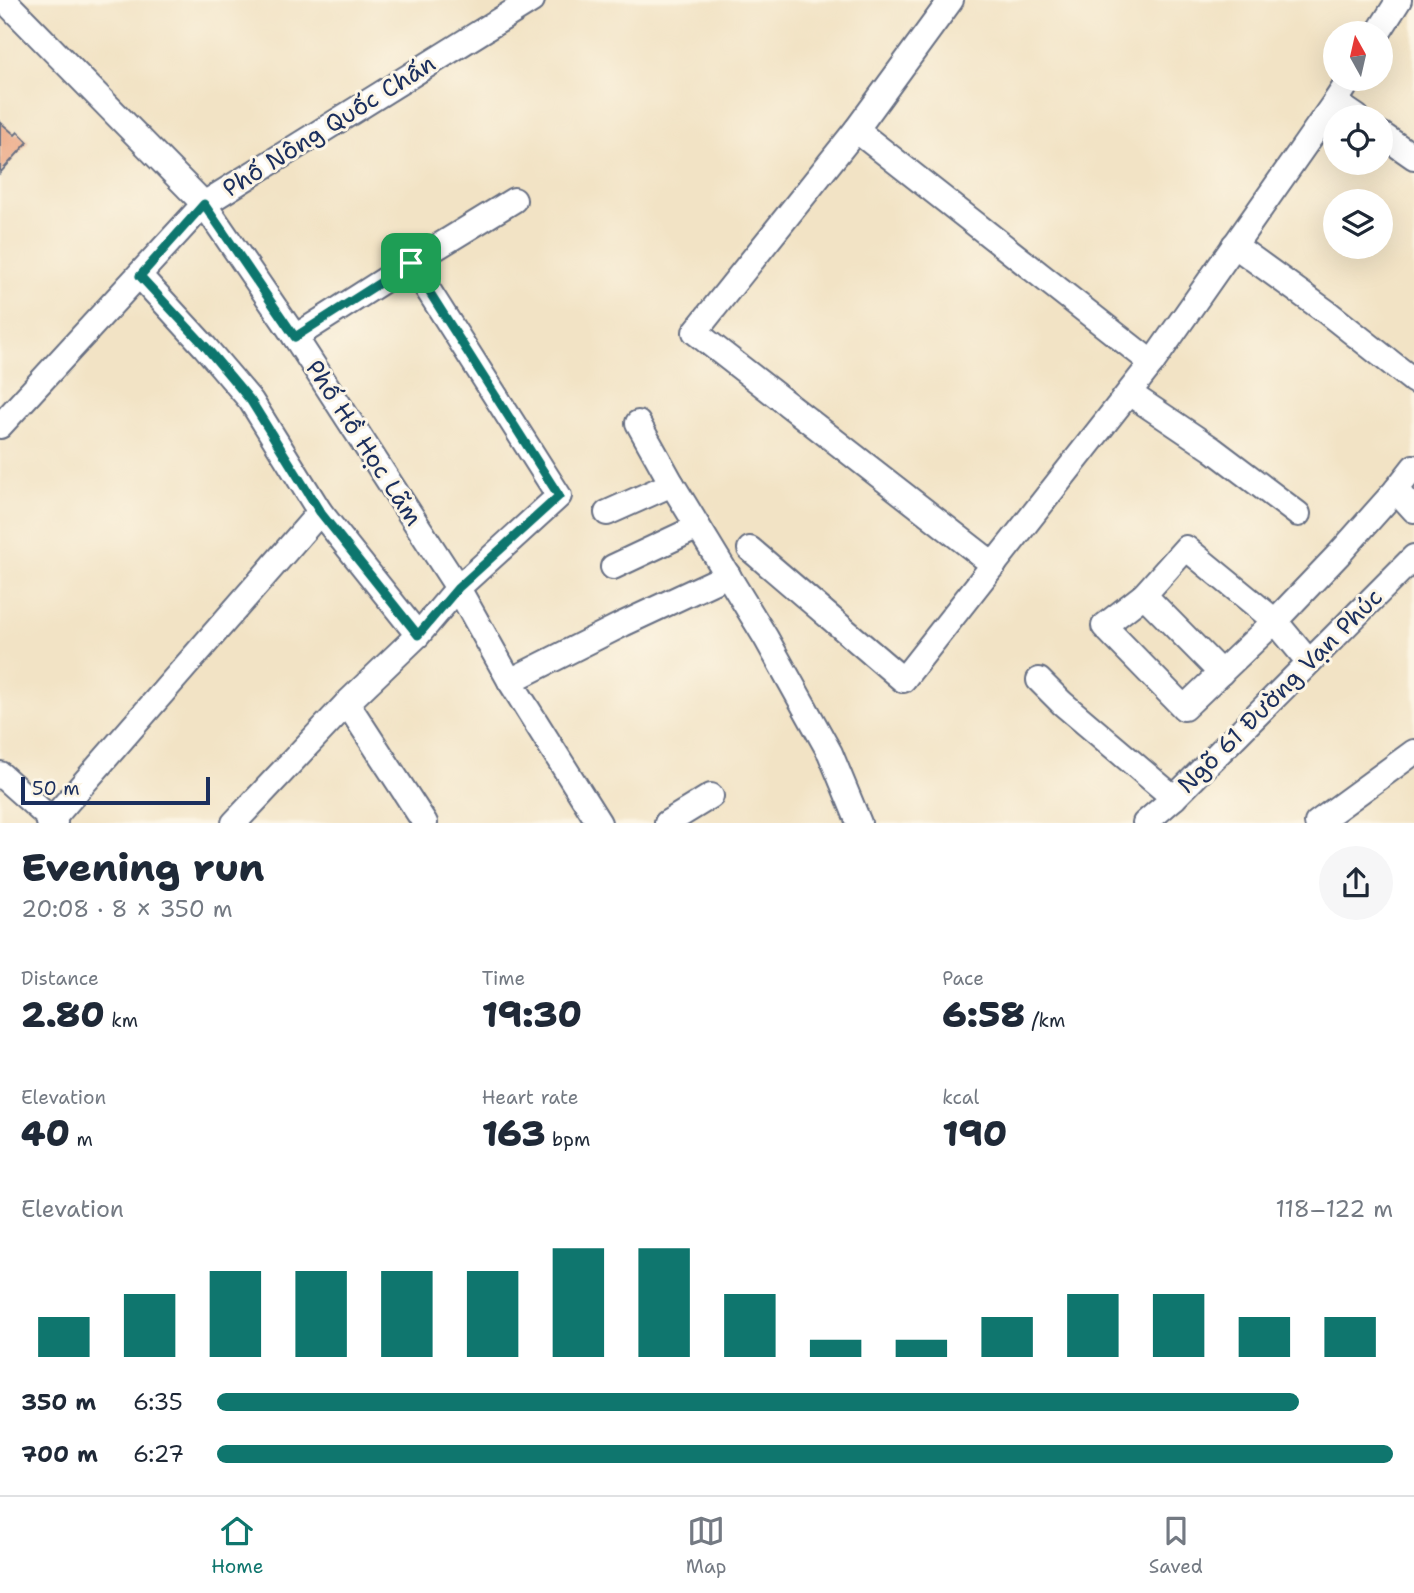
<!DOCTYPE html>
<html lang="en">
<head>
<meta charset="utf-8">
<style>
	body { margin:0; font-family:"Shantell Sans",sans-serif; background:#f6f6f7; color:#1f2937; height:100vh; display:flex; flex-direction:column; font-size:26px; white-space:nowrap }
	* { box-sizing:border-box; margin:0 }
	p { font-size:23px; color:#747a83 }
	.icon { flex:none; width:38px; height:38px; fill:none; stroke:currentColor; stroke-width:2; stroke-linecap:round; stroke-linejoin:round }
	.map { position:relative; height:823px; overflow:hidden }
	.details { display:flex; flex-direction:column; background:#fff; flex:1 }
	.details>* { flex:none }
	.needle { width:46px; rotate:352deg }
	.fabs { position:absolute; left:1323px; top:21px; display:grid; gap:14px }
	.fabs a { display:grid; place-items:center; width:70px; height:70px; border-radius:50%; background:#fff; box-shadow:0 7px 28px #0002; font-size:35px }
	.scale { position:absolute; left:21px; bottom:18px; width:189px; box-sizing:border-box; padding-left:7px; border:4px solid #1b2f5e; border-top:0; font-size:19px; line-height:24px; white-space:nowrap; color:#1b2f5e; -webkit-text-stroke:5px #fcf5e5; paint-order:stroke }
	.pin { position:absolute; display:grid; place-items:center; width:60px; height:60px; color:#fff; margin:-30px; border-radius:14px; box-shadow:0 4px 10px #0006 }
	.round { display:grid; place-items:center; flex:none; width:74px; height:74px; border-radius:37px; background:#f6f6f7 }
	.head { display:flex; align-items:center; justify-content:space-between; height:119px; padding:0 21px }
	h1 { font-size:38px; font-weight:800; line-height:52px }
	.figures { display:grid; grid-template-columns:repeat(3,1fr); gap:10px; height:119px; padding:7px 21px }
	.figures div { display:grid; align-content:center }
	.figures b { font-size:35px; font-weight:800 }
	.figures small { font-size:19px; font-weight:400 }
	.figures p { font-size:19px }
	.chart { height:196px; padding:14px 21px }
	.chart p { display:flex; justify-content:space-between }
	.chart svg { width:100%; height:126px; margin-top:7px; stroke:#0f766e; stroke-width:6 }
	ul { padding:0 21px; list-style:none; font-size:23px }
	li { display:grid; grid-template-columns:112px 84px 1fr; align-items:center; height:52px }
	li i { height:18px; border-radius:9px; background:#0f766e }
	.tabs { display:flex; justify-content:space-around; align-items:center; height:98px; border-top:2px solid #e0e1e3; background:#fff; font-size:19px; color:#747a83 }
	.tabs a { display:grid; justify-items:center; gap:4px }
	.tabs .active { color:#0f766e }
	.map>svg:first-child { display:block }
	.building { fill:#e99e78 }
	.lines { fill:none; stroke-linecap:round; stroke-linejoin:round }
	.minor-casing { stroke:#666e82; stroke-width:28 }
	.minor { stroke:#fff; stroke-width:24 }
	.route-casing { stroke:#fff; stroke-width:14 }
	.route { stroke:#0f766e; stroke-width:9 }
	.labels { text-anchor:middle; stroke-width:6; stroke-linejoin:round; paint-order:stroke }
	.street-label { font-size:24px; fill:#1b2f5e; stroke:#fcf5e5 }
</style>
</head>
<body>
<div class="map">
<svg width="1414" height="823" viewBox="0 0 1414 823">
	<rect width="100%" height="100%" fill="#fcf5e5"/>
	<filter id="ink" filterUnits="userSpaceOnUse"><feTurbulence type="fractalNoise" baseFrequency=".0143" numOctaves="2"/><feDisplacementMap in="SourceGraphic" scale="14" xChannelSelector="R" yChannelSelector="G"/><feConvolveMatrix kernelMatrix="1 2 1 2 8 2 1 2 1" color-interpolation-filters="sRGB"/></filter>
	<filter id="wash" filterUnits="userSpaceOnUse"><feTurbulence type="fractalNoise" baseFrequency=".00686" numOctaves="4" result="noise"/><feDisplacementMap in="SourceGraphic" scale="28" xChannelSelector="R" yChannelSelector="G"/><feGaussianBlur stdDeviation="1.57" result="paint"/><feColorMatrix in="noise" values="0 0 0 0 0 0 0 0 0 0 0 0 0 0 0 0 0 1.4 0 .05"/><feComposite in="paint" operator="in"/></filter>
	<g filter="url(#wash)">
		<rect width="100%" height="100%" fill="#f2e3c5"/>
		<g id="blocks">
			<path class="building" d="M0,122L15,135L18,132L28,142L0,173Z"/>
		</g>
	</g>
	<g filter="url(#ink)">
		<use href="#blocks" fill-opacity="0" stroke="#666e82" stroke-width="2"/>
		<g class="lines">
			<defs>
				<g id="minor">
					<path d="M4,0L204,204L295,337L458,588L510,681L599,823"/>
					<path d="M1378,33L1399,0"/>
					<path d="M1335,102L1357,117"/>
					<path d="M856,130L951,0"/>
					<path d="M1381,134L1414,157"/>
					<path d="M1234,245L1328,313L1414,381"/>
					<path d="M140,276L205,347L251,401L320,512L418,635"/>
					<path d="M295,337L411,263L514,200"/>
					<path d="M1129,393L1212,449L1298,514"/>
					<path d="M638,423L672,484L766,638L830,753L859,823"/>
					<path d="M0,426L204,204L532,0"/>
					<path d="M1414,467L1396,490L1414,510"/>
					<path d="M607,513L672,484"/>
					<path d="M750,549L903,680L1152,363L1335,102L1350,79"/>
					<path d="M994,565L695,332L856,130L1152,363"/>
					<path d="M613,567L698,527"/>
					<path d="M1144,595L1221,673"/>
					<path d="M1309,662L1275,621L1186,548L1144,595L1104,626L1184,708L1275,621L1339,554L1396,490"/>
					<path d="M1039,680L1062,703L1174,798"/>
					<path d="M510,681L623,624L728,575"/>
					<path d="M347,703L425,823"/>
					<path d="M0,774L55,823"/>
					<path d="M49,823L320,512"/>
					<path d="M234,823L347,703L418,635L458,588L559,496L411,263"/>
					<path d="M667,823L711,796"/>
					<path d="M1145,823L1174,798L1414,557"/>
					<path d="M1317,823L1414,752"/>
				</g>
			</defs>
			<use href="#minor" class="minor-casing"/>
			<use href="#minor" class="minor"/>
		</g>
	</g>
	<g class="lines" filter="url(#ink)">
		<defs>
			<path id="route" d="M204,204L295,337L411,263L559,496L458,588L418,635L320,512L251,401L205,346L140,276Z"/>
		</defs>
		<use href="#route" class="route-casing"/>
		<use href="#route" class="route"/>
	</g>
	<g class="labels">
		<g class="street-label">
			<text transform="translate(329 126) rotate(-32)" y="8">Phố Nông Quốc Chấn</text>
			<text transform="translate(364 443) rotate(57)" y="8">Phố Hồ Học Lãm</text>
			<text transform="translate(1280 691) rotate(-45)" y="8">Ngõ 61 Đường Vạn Phúc</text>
		</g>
	</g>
</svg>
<div class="fabs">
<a><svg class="needle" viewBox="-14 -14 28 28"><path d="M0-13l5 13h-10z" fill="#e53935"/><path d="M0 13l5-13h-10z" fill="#747a83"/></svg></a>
<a><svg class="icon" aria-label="locate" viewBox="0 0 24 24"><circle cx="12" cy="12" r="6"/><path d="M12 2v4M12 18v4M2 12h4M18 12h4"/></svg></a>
<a><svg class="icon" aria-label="layers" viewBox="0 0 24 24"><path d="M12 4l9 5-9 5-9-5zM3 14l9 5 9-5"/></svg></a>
</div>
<div class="scale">50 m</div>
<div class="pin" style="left:411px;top:263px;background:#1e9e55"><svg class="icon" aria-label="arrive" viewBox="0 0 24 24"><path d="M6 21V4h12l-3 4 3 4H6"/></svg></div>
</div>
<section class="details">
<div class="head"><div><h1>Evening run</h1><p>20:08 · 8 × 350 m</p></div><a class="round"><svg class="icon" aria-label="share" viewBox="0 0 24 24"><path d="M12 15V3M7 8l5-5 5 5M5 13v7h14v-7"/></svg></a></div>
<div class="figures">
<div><p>Distance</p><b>2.80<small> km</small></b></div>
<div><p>Time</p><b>19:30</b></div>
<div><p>Pace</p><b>6:58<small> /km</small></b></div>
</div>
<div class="figures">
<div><p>Elevation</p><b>40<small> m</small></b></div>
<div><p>Heart rate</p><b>163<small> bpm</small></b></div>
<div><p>kcal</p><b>190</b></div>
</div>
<div class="chart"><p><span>Elevation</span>118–122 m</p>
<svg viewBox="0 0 160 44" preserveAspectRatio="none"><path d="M5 44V30M15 44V22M25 44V14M35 44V14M45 44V14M55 44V14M65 44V6M75 44V6M85 44V22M95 44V38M105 44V38M115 44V30M125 44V22M135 44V22M145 44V30M155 44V30"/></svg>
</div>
<ul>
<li><b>350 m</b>6:35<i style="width:92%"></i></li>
<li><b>700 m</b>6:27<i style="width:100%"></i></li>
</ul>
</section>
<nav class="tabs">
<a class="active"><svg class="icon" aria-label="home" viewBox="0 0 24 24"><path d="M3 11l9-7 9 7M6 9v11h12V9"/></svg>Home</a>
<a><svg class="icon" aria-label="map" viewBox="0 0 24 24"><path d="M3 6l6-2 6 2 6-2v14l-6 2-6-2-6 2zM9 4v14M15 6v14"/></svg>Map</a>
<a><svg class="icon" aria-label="saved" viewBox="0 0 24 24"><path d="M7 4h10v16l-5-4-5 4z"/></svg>Saved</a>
</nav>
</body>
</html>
